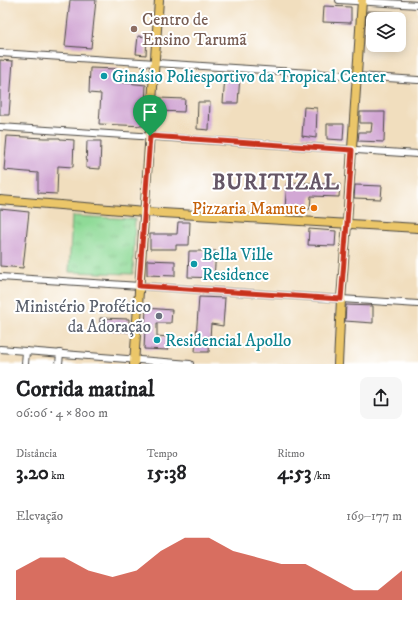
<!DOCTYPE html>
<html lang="pt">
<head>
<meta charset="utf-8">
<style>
	body { margin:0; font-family:"IM FELL DW Pica",serif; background:#f6f6f6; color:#202124; height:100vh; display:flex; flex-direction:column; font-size:15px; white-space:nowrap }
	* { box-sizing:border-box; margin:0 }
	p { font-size:13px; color:#757577 }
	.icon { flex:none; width:22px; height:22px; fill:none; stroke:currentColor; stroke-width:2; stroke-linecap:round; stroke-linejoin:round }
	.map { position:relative; height:364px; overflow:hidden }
	.side { display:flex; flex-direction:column; background:#fff; flex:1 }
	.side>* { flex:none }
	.fabs { position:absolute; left:366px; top:12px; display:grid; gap:8px }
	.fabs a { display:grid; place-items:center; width:40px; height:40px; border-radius:8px; background:#fff; box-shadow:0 2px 10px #0003; font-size:20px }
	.pin { position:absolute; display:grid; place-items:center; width:34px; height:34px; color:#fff; margin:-41px -17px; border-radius:50% 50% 50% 0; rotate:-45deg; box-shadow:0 0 4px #0007 }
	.pin .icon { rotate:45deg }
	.round { display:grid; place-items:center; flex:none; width:42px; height:42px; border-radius:8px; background:#f6f6f6 }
	.headline { display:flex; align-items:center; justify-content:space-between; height:68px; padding:0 16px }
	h1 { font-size:22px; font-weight:800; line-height:30px }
	.metrics { display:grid; grid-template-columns:repeat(3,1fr); gap:6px; height:68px; padding:4px 16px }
	.metrics div { display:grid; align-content:center }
	.metrics b { font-size:20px; font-weight:800 }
	.metrics small { font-size:11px; font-weight:400 }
	.metrics p { font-size:11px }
	.chart { height:112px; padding:8px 16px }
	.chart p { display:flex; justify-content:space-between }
	.chart svg { width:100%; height:72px; margin-top:4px; fill:#c8321e; opacity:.7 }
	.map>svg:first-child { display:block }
	.park { fill:url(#park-tufts); stroke:#5d8261 }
	.building { fill:#d2a7d4 }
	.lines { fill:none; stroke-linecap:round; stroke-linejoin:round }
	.minor-casing { stroke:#494641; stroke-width:8 }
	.major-casing { stroke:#494641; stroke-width:10 }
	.minor { stroke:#fff; stroke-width:6 }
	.major { stroke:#ebc669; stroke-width:8 }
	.route-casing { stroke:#fff; stroke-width:8 }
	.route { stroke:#c8321e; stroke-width:5 }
	.education-dot { fill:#8d6e63; stroke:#fff; stroke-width:1.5 }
	.culture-dot { fill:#0f9aa8; stroke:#fff; stroke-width:1.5 }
	.food-dot { fill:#e8710a; stroke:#fff; stroke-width:1.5 }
	.worship-dot { fill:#6b7280; stroke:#fff; stroke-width:1.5 }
	.labels { text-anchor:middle; stroke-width:4; stroke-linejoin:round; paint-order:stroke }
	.education-label { font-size:17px; fill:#785e54; stroke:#fff; text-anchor:start }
	.culture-label { font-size:17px; fill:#0d838f; stroke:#fff; text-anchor:start }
	.food-label { font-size:17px; fill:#c56008; stroke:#fff; text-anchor:end }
	.worship-label { font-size:17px; fill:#5b616d; stroke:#fff; text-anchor:end }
	.district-label { font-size:21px; font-weight:bold; letter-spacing:1px; fill:#655666; stroke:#fff }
</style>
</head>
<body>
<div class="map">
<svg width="418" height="364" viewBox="0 0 418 364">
	<defs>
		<pattern id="park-tufts" width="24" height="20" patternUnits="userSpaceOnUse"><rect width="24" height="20" fill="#8fda97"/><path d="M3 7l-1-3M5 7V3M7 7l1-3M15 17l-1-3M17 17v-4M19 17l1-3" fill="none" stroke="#7cbb82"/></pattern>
	</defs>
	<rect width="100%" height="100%" fill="#fff"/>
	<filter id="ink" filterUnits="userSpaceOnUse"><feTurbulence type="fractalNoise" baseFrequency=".025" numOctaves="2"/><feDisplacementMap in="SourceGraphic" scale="8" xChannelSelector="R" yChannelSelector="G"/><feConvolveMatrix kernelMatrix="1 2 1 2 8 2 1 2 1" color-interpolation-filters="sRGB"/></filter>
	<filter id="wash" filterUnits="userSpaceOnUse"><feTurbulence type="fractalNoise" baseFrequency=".012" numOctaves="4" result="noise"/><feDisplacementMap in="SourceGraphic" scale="16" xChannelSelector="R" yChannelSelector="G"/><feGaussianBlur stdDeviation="0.9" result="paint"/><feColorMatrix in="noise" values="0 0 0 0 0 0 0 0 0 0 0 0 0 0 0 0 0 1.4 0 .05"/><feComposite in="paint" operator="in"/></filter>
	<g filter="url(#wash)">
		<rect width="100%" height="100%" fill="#f1debe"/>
		<path class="park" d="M72,216L135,219L133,274L69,272Z"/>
		<g id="blocks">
			<g class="building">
				<path d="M70,0H96L91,48L65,46Z"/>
				<path d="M324,6L351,7V23L323,22Z"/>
				<path d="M367,11L394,12V19H373V24H366Z"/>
				<path d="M138,36L147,37L146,55L136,54Z"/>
				<path d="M0,60L13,61L9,115H0Z"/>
				<path d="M90,68L118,69L117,82L146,85L144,126L99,124L101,94L89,93Z"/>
				<path d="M225,76H240L238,103H223Z"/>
				<path d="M159,98L185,99L184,112L158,111Z"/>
				<path d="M198,102H210L209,130L197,129Z"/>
				<path d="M304,107L317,108L316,138L302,136Z"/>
				<path d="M360,112H385L384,142L358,141L359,132H371L372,123H360Z"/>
				<path d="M327,124H344L343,140L327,139Z"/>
				<path d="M7,136L44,138H60V139L74,140L73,167L58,166L57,194L38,193V173L4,170Z"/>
				<path d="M87,141H101L100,169L86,168Z"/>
				<path d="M287,182L340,184L339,197L311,196L310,209L285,208Z"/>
				<path d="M355,185L382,186L381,199L354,198Z"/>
				<path d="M0,209L29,212L23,268L0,266Z"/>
				<path d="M178,222H190L189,245H176V249H150V234H177Z"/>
				<path d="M309,229L336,231L335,246L308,245Z"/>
				<path d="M189,251H216L214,278L188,277Z"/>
				<path d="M147,260L175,261V276L147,275Z"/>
				<path d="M199,297L225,298L223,326L211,324L209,352H195Z"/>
				<path d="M346,305L373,306V323L345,321Z"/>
				<path d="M146,308L172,310L171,323H157V336L169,337L168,350L144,349Z"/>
				<path d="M100,318L129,319V332L100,330Z"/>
			</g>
		</g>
	</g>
	<g filter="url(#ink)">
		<use href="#blocks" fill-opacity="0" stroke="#494641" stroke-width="1"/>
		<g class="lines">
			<defs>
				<g id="minor">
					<path d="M339,0L418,5"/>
					<path d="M0,53L418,80"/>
					<path d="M0,127L418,154"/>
					<path d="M0,277L418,304"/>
					<path d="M0,349L190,364"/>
					<path d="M25,364L26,351"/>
					<path d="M59,364L60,353"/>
				</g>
				<g id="major">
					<path d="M0,200L145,212L418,228"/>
					<path d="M134,364L159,0"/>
					<path d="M338,364L341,299L347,223L362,0"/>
				</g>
			</defs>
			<use href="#minor" class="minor-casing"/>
			<use href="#major" class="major-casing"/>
			<use href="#minor" class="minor"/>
			<use href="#major" class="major"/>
		</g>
	</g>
	<g class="lines" filter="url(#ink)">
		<defs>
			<path id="route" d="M150,136L352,150L347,223L341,299L139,286Z"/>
		</defs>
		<use href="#route" class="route-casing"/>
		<use href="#route" class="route"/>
	</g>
	<circle class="education-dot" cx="134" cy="29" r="4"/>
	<g class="culture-dot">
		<circle cx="104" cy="76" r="4"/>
		<circle cx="194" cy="264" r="4"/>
		<circle cx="157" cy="340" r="4"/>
	</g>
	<circle class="food-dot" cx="314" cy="208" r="4"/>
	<circle class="worship-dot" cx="159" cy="316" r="4"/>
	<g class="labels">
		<g class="education-label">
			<text x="142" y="25">Centro de<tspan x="142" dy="20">Ensino Tarumã</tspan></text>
		</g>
		<g class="culture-label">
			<text x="112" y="82">Ginásio Poliesportivo da Tropical Center</text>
			<text x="202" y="260">Bella Ville<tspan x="202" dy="20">Residence</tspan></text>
			<text x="165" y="346">Residencial Apollo</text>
		</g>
		<g class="food-label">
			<text x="306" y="214">Pizzaria Mamute</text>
		</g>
		<g class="worship-label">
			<text x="151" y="312">Ministério Profético<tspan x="151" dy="20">da Adoração</tspan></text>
		</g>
		<g class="district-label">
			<text x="276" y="189">BURITIZAL</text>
		</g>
	</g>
</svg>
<div class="fabs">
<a><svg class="icon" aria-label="layers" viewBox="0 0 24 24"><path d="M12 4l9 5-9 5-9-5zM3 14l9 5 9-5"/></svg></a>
</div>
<div class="pin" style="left:150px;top:136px;background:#1e9e55"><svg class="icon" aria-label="arrive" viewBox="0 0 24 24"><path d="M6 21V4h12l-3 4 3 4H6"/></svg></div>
</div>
<section class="side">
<div class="headline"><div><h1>Corrida matinal</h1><p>06:06 · 4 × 800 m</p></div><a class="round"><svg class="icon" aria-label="share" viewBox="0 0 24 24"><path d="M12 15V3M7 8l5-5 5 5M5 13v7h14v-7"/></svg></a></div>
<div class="metrics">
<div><p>Distância</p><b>3.20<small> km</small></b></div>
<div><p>Tempo</p><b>15:38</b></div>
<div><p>Ritmo</p><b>4:53<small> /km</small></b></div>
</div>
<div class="chart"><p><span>Elevação</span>169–177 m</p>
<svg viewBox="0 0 160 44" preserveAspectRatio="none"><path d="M0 44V26L10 18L20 18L30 26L40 30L50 26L60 14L70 6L80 6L90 14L100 18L110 22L120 22L130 30L140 38L150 38L160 26V44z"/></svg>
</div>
</section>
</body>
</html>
